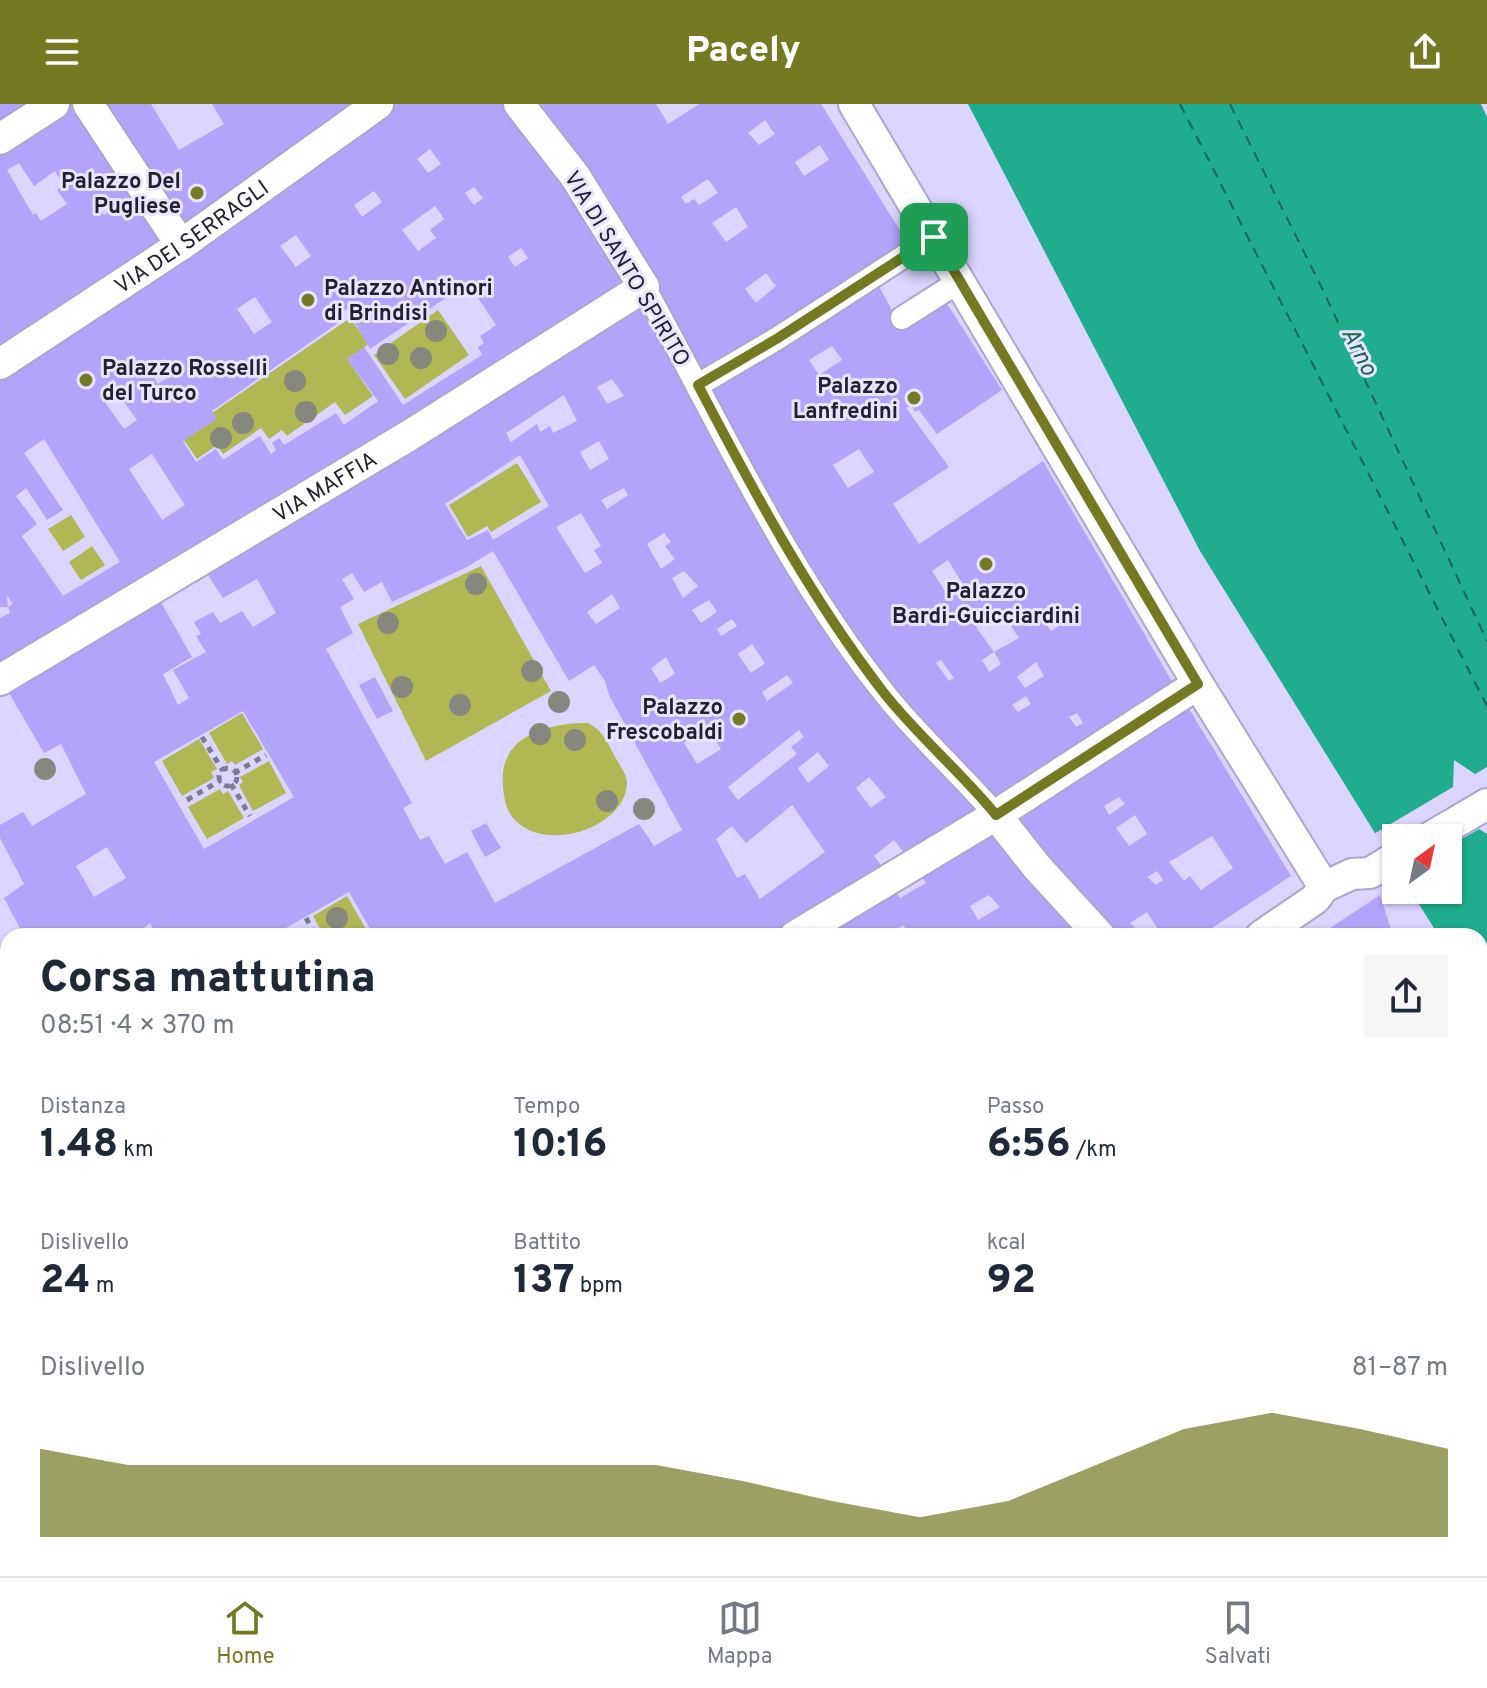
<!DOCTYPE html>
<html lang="it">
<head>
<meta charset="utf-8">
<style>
	body { margin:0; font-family:Overpass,sans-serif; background:#f6f6f7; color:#1f2937; height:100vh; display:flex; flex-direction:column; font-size:30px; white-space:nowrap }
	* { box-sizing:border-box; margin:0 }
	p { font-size:26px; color:#747a83 }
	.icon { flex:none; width:44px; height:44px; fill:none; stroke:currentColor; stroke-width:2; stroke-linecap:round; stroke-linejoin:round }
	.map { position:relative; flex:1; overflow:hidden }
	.drawer { position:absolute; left:0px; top:824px; width:1488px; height:648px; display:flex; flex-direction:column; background:#fff; border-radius:24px 24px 0 0; box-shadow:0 2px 6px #0004 }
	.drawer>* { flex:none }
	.needle { width:52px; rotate:33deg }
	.buttons { position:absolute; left:1382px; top:720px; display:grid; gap:16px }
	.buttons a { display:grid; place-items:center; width:80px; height:80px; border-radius:0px; background:#fff; box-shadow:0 2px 6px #0004; font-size:40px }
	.pin { position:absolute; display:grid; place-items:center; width:68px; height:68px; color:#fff; margin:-34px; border-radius:16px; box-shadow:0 4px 12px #0006 }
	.round { display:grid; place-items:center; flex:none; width:84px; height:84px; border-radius:0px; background:#f6f6f7 }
	.headline { display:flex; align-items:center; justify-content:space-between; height:136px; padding:0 40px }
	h1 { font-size:44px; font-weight:800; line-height:60px }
	.metrics { display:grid; grid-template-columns:repeat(3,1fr); gap:12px; height:136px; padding:8px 40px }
	.metrics div { display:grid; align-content:center }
	.metrics b { font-size:40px; font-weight:800 }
	.metrics small { font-size:22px; font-weight:400 }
	.metrics p { font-size:22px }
	.chart { height:224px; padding:16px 40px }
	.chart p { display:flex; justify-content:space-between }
	.chart svg { width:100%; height:144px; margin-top:8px; fill:#747922; opacity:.7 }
	header { display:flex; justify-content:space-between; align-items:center; height:104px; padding:0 40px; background:#747922; color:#fff; font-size:36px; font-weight:800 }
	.tabs { display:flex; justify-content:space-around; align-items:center; height:112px; border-top:2px solid #e0e1e3; background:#fff; font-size:22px; color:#747a83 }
	.tabs a { display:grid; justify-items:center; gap:4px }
	.tabs .selected { color:#747922 }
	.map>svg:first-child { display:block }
	.green { fill:#b1b752 }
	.water { fill:#20ad8d }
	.pier { fill:#dbd5ff }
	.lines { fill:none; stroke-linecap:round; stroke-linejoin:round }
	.ferry { stroke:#1f6351; stroke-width:2; stroke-dasharray:10 8; stroke-linecap:butt }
	.building { fill:#b4a3fa; fill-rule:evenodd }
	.pedestrian-casing { stroke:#aca5cd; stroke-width:26 }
	.minor-casing { stroke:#aca5cd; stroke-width:34 }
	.path { stroke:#7e7a96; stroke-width:5; stroke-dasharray:6 6; stroke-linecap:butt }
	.pedestrian { stroke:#fff; stroke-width:22 }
	.minor { stroke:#fff; stroke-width:30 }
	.tree { fill:#88877d }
	.route-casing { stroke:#fff; stroke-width:16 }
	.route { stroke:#747922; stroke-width:10 }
	.poi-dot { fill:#747922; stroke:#e8e5fe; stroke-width:3 }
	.labels { text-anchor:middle; stroke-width:6; stroke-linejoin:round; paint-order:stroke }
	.poi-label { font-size:22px; font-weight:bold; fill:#22202f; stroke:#e8e5fe; text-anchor:end }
	.street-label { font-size:22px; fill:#22202f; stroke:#e8e5fe }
	.water-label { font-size:24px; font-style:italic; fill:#1f6351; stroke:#e8e5fe }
</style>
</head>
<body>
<header><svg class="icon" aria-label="menu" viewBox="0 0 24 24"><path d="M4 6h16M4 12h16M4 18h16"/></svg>Pacely<svg class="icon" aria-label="share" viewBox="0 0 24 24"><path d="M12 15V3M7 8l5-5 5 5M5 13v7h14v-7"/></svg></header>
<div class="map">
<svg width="1487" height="1472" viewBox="0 0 1487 1472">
	<rect width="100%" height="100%" fill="#dbd5ff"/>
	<g class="green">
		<path d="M438,206L469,251L405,295L374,251Z"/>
		<path d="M350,214L369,240L347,255L373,292L345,311L335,298L287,332L282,326L269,335L261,324L223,350L217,341L197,355L184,336L212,309Z"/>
		<path d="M517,359L541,398L491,428L487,422L468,433L449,401Z"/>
		<path d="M71,411L85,433L63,447L48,425Z"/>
		<path d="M92,442L105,461L81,476L69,458Z"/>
		<path d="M481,462L551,587L426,657L358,520Z"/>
		<path d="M242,609L263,645L235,661L232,657L227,660L209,629Z"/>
		<path d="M588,619C602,626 607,637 614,651C618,659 627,670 627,679C626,723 547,750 515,716C506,706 504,695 503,682C498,632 547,619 588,619Z"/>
		<path d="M199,635L217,665L211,668L214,674L182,692L162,657Z"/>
		<path d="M269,657L286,689L253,707L239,681L243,678L240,673Z"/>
		<path d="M220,685L223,690L228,687L244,714L207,735L188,703Z"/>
		<path d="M347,792L370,832H340L337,829L324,832L313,812Z"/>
	</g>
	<path class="water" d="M968,0H1481L1487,13V910L1480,898V832H1439L1410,786H1448V734H1396V763L1200,447Z"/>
	<path class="pier" d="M1454,656L1475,670L1487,663V730L1479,725L1448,743V734H1396V767L1372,731L1453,683Z"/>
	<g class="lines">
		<g class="ferry">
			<path d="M1180,0L1487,602"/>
			<path d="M1230,0L1321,182L1487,537"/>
		</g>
	</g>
	<g class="building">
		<path d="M0,0H46L0,30Z"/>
		<path d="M67,0H81L169,133L0,246V44ZM19,59L34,82L55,67L64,81L57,86L67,100L41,117L36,109L33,111L7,66ZM111,95L118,103L104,111L99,105Z"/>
		<path d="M100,0H151L179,46L224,20L212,0H365L181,129Z"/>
		<path d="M393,0H509L634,185L0,566V514L10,509L8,503L13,500L7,492L8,503H0V276L284,82ZM430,45L441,60L428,69L417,55ZM474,83L483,94L474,101L465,89ZM374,87L382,98L362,113L354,101ZM435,102L444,115L430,126L436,134L418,147L402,126ZM296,131L311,152L296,163L280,142ZM521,144L528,154L515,163L508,153ZM468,179L496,221L480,232L484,239L478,243L482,251L403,301L364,243L347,255L378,297L344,321L336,309L284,341L279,334L272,339L276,346L271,350L260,332L223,356L216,345L196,358L183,337L217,315L212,307L338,219L335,214L347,205L370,245ZM255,193L272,218L254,230L237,205ZM164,255L174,270L158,280L148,264ZM117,288L137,316L124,325L104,297ZM44,335L120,458L63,492L22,432L37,420L16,392L26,384L47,416L63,406L24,349ZM152,350L185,401L162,416L129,365Z"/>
		<path d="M528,0H656L668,20L699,0H821L911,144L703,274ZM765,16L775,30L759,41L748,29ZM820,41L829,56L804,72L795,58ZM708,75L718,89L699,101L694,95L686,100L681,93ZM736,103L748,123L726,138L712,119ZM766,169L776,182L756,199L745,185Z"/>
		<path d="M876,177L901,223L944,195L1002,286L937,330L919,306L915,308L911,301L906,304L949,363L893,400L919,440L1043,357L1177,586L997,704L869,557L784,424L708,279ZM832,242L842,256L819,271L809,256ZM859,345L874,368L848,384L833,361ZM948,456L964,482L948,492L932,467ZM1000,506L1019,534L994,548L976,523ZM1061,506L1068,516L1051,527L1044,517ZM994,548L1001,560L989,568L982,556ZM941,556L954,574L949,577L936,559ZM1036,558L1044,572L1025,584L1017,573ZM1026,592L1031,600L1018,608L1012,601ZM1077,609L1083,619L1076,623L1069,613Z"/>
		<path d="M639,193L737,372L985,709L911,758L894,736L874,752L889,772L783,832H374L349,788L272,832H157L150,819L134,832H24L4,794L24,780L0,734V721L23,708L32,722L86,690L61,640L44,649L6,584L159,495L192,553L163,570L178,601L189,594L173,566L206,548L196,532L201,530L194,518L213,508L220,519L242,507L253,523L276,509L257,475L223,494L206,468ZM612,275L624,292L607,300L597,283ZM564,291L577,317L553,329L550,322L540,328L537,320L511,338L506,329ZM599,337L609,355L590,366L580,348ZM520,351L549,402L493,436L488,426L467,436L445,400ZM624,384L628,391L607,405L601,396ZM581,409L601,442L594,446L602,459L585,469L556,423ZM664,429L671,438L665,442L675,455L661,465L647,440ZM493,447L569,577L594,561L605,577L609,591L682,726L654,742L639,720L495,799L467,748L445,760L429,732L420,736L403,704L412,699L326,545L353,529L340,503L354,495L342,475L352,469L364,488L382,478L392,498L467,463ZM684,467L698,482L683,494L672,474ZM612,490L620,504L596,520L587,508ZM709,496L717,508L701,519L692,506ZM732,515L737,522L721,532L717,525ZM752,540L765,559L751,569L738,550ZM666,553L675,570L660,579L651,564ZM787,571L793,579L767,597L762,588ZM243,607L294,693L204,745L154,658ZM707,624L721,645L697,660L684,639ZM799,626L804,633L791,643L797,650L738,696L728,683ZM818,648L829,662L808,679L798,664ZM869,673L886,693L871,704L856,684ZM792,701L825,748L760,795L745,770L737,774L716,735L732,722L746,739ZM107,743L126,774L94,793L76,762Z"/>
		<path d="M375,573L393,607L377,615L359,581Z"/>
		<path d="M1183,595L1291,772L1200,832H1145L1157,824L1147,808L1130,819L1143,832H1108L1003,712ZM1119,693L1125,700L1109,711L1104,702ZM1135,711L1147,730L1129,742L1116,724ZM1212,732L1233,764L1201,786L1190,772L1184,777L1169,758ZM1157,767L1163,776L1156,781L1147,773Z"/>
		<path d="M991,718L1090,832H912L903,821L888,832H808ZM922,774L926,779L900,794L897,789ZM989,791L1000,803L978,816L970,802Z"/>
		<path d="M486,719L501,744L485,753L471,727Z"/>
		<path d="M1380,791L1393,832H1318Z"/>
		<path d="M8,906V978L0,979V907Z"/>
		<path d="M1480,992L1487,1002V1245L1480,1236Z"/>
		<path d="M8,1170V1268L0,1270V1172Z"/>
		<path d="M1480,1264L1487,1273V1395L1480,1402V1357L1486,1352L1480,1345Z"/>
		<path d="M8,1284V1365L0,1369V1286Z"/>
		<path d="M8,1382V1464H35L38,1472H0V1386Z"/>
		<path d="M1487,1402V1463L1478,1472H1465L1457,1464H1480V1409Z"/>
		<path d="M53,1464H64L66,1470L78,1464H109L112,1470L124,1464H310L299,1472H55Z"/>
		<path d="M361,1464H506L508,1472H349Z"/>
		<path d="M517,1464H562L564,1472H518Z"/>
		<path d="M588,1464L704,1465L750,1464L744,1466L746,1472H577L589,1467Z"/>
		<path d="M757,1464H784L787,1472H760Z"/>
		<path d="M793,1464H841L834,1467L836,1472H796Z"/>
		<path d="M843,1464H903L907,1472H847Z"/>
		<path d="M915,1464H1092L1097,1472H918Z"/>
		<path d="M1154,1464H1219L1212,1472H1157Z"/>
		<path d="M1256,1464H1420L1412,1472H1261Z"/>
	</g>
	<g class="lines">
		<defs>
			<g id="pedestrian">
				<path d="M644,183C720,320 786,466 885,590C918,632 960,669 996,711"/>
				<path d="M902,214L960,177"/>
				<path d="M698,281L778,234L934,133"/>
				<path d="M0,1010L8,1009"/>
				<path d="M0,1145L8,1144"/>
				<path d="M1480,1249L1487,1257"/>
				<path d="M1480,1405L1487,1398"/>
				<path d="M1149,1464L1152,1472"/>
				<path d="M1431,1464L1440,1472"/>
				<path d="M1484,1472L1487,1469"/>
			</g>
			<g id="minor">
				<path d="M88,0L181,141"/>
				<path d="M854,0L1198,580L1324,783"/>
				<path d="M0,35L54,0"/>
				<path id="s1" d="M0,260L181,141L378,0"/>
				<path id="s2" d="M0,576L410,331L644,183L575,72L519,0"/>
				<path d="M996,711L1037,763L1100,832"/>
				<path d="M1429,734L1487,700"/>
				<path d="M795,832L996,711L1198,580"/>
				<path d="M1261,832L1315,795L1324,783L1352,770L1370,769L1396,753"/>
				<path d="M0,1378L8,1374"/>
				<path d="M511,1464L513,1472"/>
				<path d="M787,1464L790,1472"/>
				<path d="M909,1464L912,1472"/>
				<path d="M325,1472L336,1464"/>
				<path d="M1118,1472L1131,1464"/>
			</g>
		</defs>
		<use href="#pedestrian" class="pedestrian-casing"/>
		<use href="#minor" class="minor-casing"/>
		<g class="path">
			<path d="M202,633L223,667"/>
			<circle cx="228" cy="673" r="9"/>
			<path d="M234,669L266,651"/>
			<path d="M231,680L250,712"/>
			<path d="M187,696L221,676"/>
			<path d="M306,814L316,832"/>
			<path d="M0,982L8,980"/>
			<path d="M0,1057L8,1055"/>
			<path d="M0,1092L8,1091"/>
		</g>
		<use href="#pedestrian" class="pedestrian"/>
		<use href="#minor" class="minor"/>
	</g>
	<g class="tree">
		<circle cx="436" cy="227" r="11"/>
		<circle cx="388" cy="250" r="11"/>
		<circle cx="421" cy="254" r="11"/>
		<circle cx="295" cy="277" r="11"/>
		<circle cx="306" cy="308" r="11"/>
		<circle cx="243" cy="319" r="11"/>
		<circle cx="221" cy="334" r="11"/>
		<circle cx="476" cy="480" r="11"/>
		<circle cx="388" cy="519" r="11"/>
		<circle cx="532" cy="567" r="11"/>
		<circle cx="402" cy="583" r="11"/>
		<circle cx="559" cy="598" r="11"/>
		<circle cx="460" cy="601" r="11"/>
		<circle cx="540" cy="630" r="11"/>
		<circle cx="575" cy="636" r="11"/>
		<circle cx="45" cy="665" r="11"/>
		<circle cx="607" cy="697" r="11"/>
		<circle cx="644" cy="705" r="11"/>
		<circle cx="337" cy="814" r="11"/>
	</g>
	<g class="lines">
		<defs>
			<path id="route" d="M934,133L1198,580L996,711C961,668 918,632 884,589C810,493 754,388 698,281L778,234Z"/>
		</defs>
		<use href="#route" class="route-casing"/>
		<use href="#route" class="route"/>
	</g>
	<g class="poi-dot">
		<circle cx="197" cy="89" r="8"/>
		<circle cx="308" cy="196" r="8"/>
		<circle cx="86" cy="276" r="8"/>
		<circle cx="914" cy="294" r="8"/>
		<circle cx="986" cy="460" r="8"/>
		<circle cx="739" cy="615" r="8"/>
	</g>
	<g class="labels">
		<g class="poi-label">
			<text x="181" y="84">Palazzo Del<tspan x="181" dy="25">Pugliese</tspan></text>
			<text x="324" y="191" text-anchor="start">Palazzo Antinori<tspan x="324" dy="25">di Brindisi</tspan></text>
			<text x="102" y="271" text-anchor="start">Palazzo Rosselli<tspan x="102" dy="25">del Turco</tspan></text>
			<text x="898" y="289">Palazzo<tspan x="898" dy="25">Lanfredini</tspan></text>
			<text x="986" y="494" text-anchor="middle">Palazzo<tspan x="986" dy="25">Bardi-Guicciardini</tspan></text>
			<text x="723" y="610">Palazzo<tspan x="723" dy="25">Frescobaldi</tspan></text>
		</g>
		<g class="street-label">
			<text dy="8" stroke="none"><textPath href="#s1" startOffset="230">VIA DEI SERRAGLI</textPath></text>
			<text transform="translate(628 164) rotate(59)" y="8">VIA DI SANTO SPIRITO</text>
			<text dy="8" stroke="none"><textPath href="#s2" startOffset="378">VIA MAFFIA</textPath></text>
		</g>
		<g class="water-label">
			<text transform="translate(1360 247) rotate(63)" y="8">Arno</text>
		</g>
	</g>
</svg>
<div class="buttons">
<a><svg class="needle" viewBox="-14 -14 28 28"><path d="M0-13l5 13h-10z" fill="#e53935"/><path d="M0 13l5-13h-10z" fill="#747a83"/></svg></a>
</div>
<div class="pin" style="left:934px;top:133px;background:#1e9e55"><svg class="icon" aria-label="arrive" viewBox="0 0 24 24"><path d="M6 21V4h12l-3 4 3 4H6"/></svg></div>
<section class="drawer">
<div class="headline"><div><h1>Corsa mattutina</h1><p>08:51 · 4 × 370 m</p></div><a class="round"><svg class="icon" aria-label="share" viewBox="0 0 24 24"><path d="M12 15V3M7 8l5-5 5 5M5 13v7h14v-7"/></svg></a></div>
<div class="metrics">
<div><p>Distanza</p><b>1.48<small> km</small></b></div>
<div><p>Tempo</p><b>10:16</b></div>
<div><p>Passo</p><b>6:56<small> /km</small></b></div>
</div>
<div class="metrics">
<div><p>Dislivello</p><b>24<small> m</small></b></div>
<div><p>Battito</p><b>137<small> bpm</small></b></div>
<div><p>kcal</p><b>92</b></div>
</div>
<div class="chart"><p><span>Dislivello</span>81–87 m</p>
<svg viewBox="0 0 160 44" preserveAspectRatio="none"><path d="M0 44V17L10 22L20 22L30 22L40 22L50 22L60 22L70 22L80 27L90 33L100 38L110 33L120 22L130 11L140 6L150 11L160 17V44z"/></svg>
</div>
</section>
</div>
<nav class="tabs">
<a class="selected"><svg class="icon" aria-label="home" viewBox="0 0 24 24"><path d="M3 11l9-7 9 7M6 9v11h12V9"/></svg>Home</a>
<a><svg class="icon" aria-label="map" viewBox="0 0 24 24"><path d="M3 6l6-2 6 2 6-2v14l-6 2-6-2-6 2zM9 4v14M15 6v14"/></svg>Mappa</a>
<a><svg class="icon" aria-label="saved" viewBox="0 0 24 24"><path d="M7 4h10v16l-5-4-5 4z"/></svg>Salvati</a>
</nav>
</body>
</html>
